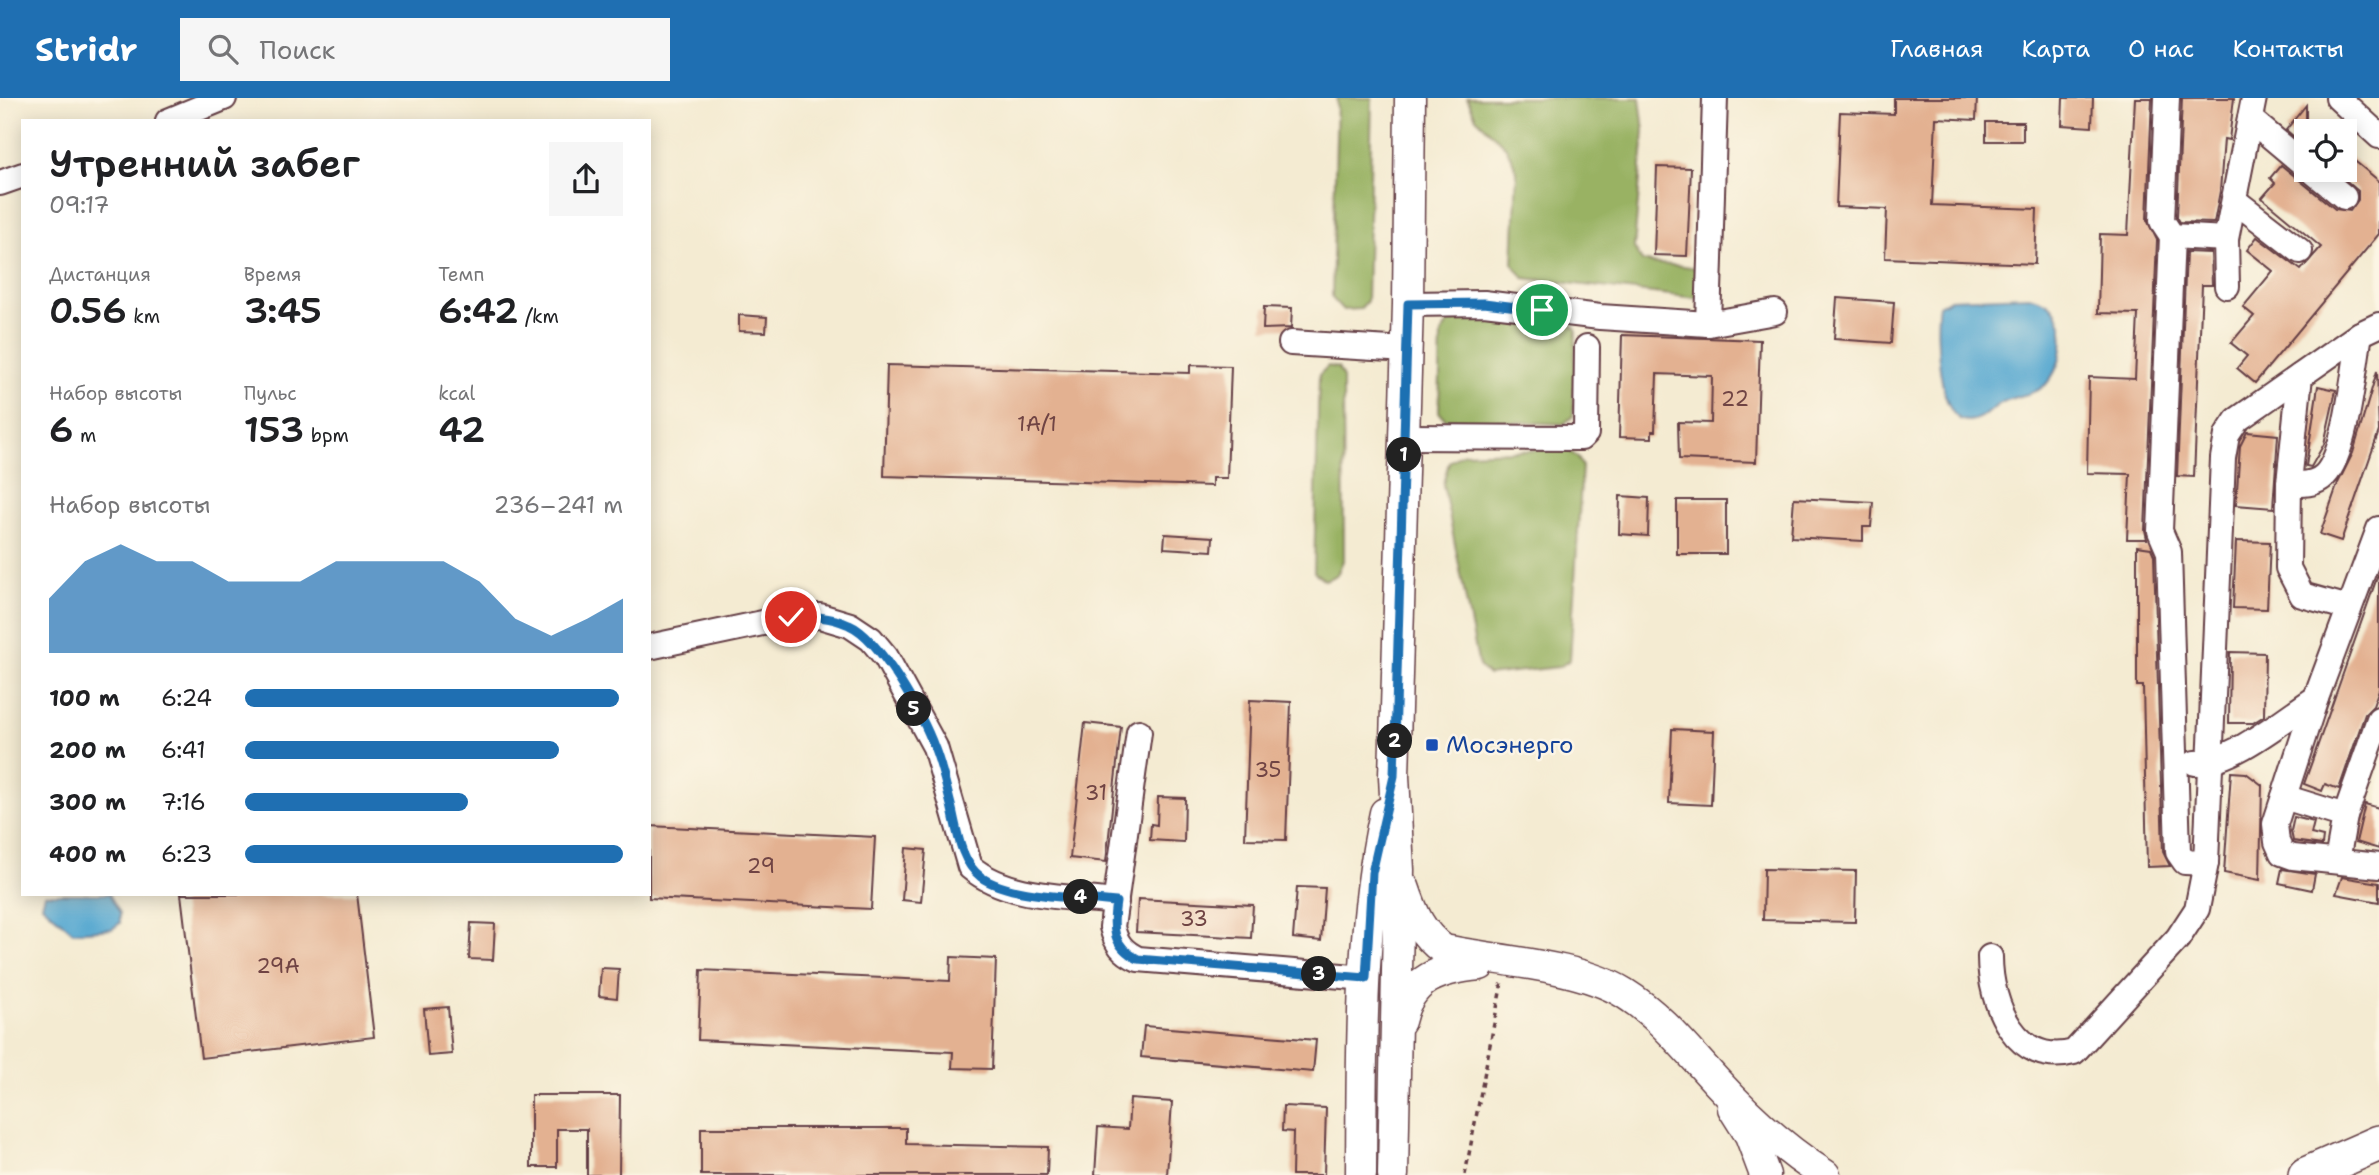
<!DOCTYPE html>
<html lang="ru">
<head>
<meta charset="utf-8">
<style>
	body { margin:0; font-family:"Shantell Sans",sans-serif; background:#f6f6f6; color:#202124; height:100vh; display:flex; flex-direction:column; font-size:26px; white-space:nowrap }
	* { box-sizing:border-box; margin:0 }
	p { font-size:23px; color:#757577 }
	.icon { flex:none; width:38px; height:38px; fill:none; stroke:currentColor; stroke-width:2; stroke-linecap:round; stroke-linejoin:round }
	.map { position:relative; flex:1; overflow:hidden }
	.side { position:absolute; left:21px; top:21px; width:630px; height:777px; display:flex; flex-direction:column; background:#fff; border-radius:0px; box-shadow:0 4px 18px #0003 }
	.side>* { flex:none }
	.tools { position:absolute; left:2294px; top:21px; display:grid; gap:14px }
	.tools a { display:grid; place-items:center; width:63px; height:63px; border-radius:0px; background:#fff; box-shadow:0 4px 18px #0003; font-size:35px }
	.pin { position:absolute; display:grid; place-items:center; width:60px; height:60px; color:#fff; margin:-30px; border:4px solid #fff; border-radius:50%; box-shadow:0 2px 7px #0007 }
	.km { position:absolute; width:35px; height:35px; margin:-18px; border-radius:50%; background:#222; color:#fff; font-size:19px; line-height:35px; text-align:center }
	.round { display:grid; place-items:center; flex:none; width:74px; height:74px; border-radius:0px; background:#f6f6f6 }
	.overview { display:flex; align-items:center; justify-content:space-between; height:119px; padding:0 28px }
	h1 { font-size:38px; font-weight:600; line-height:52px }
	.metrics { display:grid; grid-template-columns:repeat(3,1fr); gap:10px; height:119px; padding:7px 28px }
	.metrics div { display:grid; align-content:center }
	.metrics b { font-size:35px; font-weight:600 }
	.metrics small { font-size:19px; font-weight:400 }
	.metrics p { font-size:19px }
	.chart { height:196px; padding:14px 28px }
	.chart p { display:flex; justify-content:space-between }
	.chart svg { width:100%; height:126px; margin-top:7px; fill:#1f6fb2; opacity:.7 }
	ul { padding:0 28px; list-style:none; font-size:23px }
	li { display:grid; grid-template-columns:112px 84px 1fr; align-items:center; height:52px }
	li i { height:18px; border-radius:9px; background:#1f6fb2 }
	header { display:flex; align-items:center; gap:42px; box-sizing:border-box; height:98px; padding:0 35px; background:#1f6fb2; color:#fff }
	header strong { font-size:33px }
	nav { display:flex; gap:38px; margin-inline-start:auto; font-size:24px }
	.search { width:490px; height:63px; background:#f6f6f6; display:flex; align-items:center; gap:18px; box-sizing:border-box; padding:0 24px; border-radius:0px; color:#757577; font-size:26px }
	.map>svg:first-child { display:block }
	.forest { fill:#99b264; stroke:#726848; stroke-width:2 }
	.water { fill:#54a7d0; stroke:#4f637e; stroke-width:2 }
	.building { fill:#e3b191 }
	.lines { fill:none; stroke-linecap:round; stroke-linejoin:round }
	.minor-casing { stroke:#643e44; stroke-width:28 }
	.major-casing { stroke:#643e44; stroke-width:33 }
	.highway-casing { stroke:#643e44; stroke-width:38 }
	.path { stroke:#643e44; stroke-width:3.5; stroke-dasharray:5 5; stroke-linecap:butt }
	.minor { stroke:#fff; stroke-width:24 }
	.major { stroke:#fff; stroke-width:30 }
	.highway { stroke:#fff; stroke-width:35 }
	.route-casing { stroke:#fff; stroke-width:14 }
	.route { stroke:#1f6fb2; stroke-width:9 }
	.transit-dot { fill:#1a4fb4; stroke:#fcf5e5; stroke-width:2.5 }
	.labels { text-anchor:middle; stroke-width:5; stroke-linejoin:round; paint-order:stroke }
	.number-label { font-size:21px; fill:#704444 }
	.transit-label { font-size:24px; fill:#164399; stroke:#fcf5e5; text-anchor:start }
</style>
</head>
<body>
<header>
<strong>Stridr</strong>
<div class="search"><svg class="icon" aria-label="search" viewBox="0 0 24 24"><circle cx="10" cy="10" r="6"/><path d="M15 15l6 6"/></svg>Поиск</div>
<nav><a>Главная</a><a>Карта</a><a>О нас</a><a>Контакты</a></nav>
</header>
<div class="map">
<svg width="2379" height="1077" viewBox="0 0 2379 1077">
	<rect width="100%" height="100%" fill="#fcf5e5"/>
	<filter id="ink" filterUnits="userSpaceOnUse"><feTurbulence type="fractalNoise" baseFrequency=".0143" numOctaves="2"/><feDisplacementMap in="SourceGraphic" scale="14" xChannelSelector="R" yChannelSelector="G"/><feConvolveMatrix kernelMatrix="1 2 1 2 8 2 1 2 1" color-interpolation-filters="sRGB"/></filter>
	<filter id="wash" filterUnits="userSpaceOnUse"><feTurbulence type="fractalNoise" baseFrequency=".00686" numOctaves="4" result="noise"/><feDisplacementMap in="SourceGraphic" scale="28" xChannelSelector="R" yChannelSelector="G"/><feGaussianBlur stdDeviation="1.57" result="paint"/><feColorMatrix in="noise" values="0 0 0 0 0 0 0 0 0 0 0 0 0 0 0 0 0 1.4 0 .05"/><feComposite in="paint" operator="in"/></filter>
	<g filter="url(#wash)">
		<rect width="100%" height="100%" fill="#f4ebd2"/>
		<g class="forest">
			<path d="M1337,0H1372L1367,203L1360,211L1343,212L1332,200Z"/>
			<path d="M1467,0H1640L1644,33L1634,150L1642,163C1662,169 1684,165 1703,172L1706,187L1696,200L1524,180L1513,166L1517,73L1506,49L1476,20Z"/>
			<path d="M1461,221L1567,223L1576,231L1573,318L1564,326L1445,321L1439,314L1441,236L1448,225Z"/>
			<path d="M1328,268L1338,270L1343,280L1344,460L1337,477L1325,482L1314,474L1319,277Z"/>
			<path d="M1567,351L1578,360L1582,368L1570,562L1559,569L1488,577L1479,568L1443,386L1449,364L1464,355Z"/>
		</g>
		<g class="water">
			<path d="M2029,198C2035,200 2044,202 2049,206C2071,225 2064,270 2044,288C2032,298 2017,297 2005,303C1991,309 1984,323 1967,323C1937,323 1935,229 1939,207L1950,201Z"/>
			<path d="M45,796H109L120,815V825L112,831L73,834L42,807Z"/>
		</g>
		<g id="blocks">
			<g class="building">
				<path d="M1894,0H1977L1976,22L1936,20L1932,107L2037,111L2035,166L1885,160L1887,111L1836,109L1840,14L1894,16Z"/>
				<path d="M2063,0H2093L2092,29L2062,27Z"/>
				<path d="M2135,0H2152L2147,122L2157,142L2145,432L2147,441H2127L2130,376L2087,375L2089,279L2135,281L2138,216L2098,215L2100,136L2128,137Z"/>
				<path d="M2182,0H2234L2229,42L2224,41L2220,93L2214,125L2180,124L2177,119Z"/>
				<path d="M2306,7V49L2286,32Z"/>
				<rect x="1986" y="24" width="37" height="19"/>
				<path d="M2345,55L2379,83V136L2255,285L2237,270L2247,258L2231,245L2254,218L2243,209L2273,173L2247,152L2257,139L2301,172L2321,149L2262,100L2275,85L2270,80L2281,67L2335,111L2350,113L2358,102V93L2334,72H2345Z"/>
				<path d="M1657,69L1691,70L1687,158L1654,157Z"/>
				<path d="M2186,154L2211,155L2212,187H2202L2194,379L2177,378Z"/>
				<path d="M1837,200L1894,204L1891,245L1834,241Z"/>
				<path d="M1264,209L1292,210L1291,230L1263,231Z"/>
				<path d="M739,217L767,219L766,234L739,233Z"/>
				<path d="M1622,237L1760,242L1756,364L1679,361L1678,324L1711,325L1712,278L1657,276L1655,333H1652V340L1619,339Z"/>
				<path d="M887,267L1190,275V267L1231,268L1227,380H1212V388L884,378Z"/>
				<path d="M2377,273L2379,333L2341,443L2320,436L2338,385L2353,355Z"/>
				<path d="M2318,288L2336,292L2324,346L2311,369L2306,368Z"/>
				<path d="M2247,334L2278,337L2273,410L2236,407L2240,348Z"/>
				<path d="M1620,398L1649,400L1648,438L1619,436Z"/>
				<path d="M1794,400L1873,404L1871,429H1863V443L1791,439Z"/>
				<rect x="1677" y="402" width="49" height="54"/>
				<path d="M1165,436L1213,439L1212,453L1164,450Z"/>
				<path d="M2236,443L2270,444L2267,511L2233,510Z"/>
				<path d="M2137,448L2151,450L2154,457L2163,754L2170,768L2147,769L2143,588H2137Z"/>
				<path d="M2379,474V591L2373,608L2365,616L2339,691L2325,686L2322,693L2304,686Z"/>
				<path d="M2230,554L2265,555L2264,618L2253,625H2229Z"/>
				<path d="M1250,602L1291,604L1286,742L1245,741Z"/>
				<path d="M1085,625L1121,629L1106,764L1070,760Z"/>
				<path d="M1672,631L1714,633L1711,707L1669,705Z"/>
				<path d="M2231,674L2246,675L2262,687L2260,782L2224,775Z"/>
				<path d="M1158,699L1185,700L1184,744L1150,742L1151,726L1157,727Z"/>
				<path d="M2365,706L2379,710V751L2356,744Z"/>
				<path d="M2294,719L2314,724L2311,736L2323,739L2322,747L2293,743L2291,733Z"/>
				<path d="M649,728L875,739L871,811L649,800Z"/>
				<path d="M906,750L926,752L921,804L902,802Z"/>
				<path d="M1764,771L1856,773L1855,824L1763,822Z"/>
				<path d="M2282,771L2315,776L2312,792L2279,785Z"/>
				<path d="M2342,779L2379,785V804L2336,796Z"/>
				<path d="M1297,789L1325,790L1321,843L1293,840Z"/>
				<path d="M181,796H357L374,939L201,960Z"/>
				<path d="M1138,801L1253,807L1251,840L1136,834Z"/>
				<path d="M471,825L495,826L493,862L469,861Z"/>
				<path d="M951,859L996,861L992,971L952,970L953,954L698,942L701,872L950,883Z"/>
				<path d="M601,870L619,871L617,900L599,898Z"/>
				<path d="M448,909L452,956L428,958L424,911Z"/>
				<path d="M1144,928L1316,942L1313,974L1141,959Z"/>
				<path d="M531,997H620L619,1077H587V1031H557V1069H531Z"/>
				<path d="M1130,1001L1172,1004L1167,1077H1095L1098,1029L1128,1031Z"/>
				<path d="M1283,1008L1326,1010L1324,1077H1292L1293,1034L1282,1033Z"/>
				<path d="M701,1030H906V1046L1048,1049L1047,1077H701Z"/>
			</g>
		</g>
	</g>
	<g filter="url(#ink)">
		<use href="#blocks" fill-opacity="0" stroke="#643e44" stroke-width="2"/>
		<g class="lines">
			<defs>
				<g id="minor">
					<path d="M2167,0L2162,123L2172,138L2226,141L2254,0"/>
					<path d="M2338,0L2379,38"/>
					<path d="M2250,21L2306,68"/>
					<path d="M168,23L224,0"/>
					<path d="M2311,72L2344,99"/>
					<path d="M0,85L23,77"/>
					<path d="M2234,102L2300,153"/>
					<path d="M2172,138L2160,433L2169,454L2178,754L2185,764L2206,765"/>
					<path d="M2226,141L2227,188"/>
					<path d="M1408,206L1484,205L1600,219L1708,226L1775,214"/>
					<path d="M1708,226L1715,0"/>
					<path d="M1291,245L1407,252"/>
					<path d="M2300,278L2289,385L2288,470L2302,497L2349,510"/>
					<path d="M1404,339L1581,340L1586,335L1587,249"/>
					<path d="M2289,385C2302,387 2315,387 2325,377C2347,354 2354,269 2360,236"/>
					<path d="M2379,431L2316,600L2275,726L2277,744L2282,755L2293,759L2379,768"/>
					<path d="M649,549L791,519L820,518L850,527L871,541L886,559L935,649L970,769C1008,801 1068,798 1116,804"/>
					<path d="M1139,634L1112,829C1116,846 1123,854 1138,861L1366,880"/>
					<path d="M2195,665C2235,663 2282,622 2316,600"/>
					<path d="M2284,699L2345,718"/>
					<path d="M2337,763L2345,718L2379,621"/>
					<path d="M1990,859C1990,906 2016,970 2074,954L2178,840L2197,811L2206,765L2223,360L2227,337L2237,322L2360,236L2379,227"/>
				</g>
				<g id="major">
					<path d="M1404,789C1413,816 1421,836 1444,852C1498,863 1578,867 1624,895C1661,918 1687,952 1716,983C1747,1017 1787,1053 1825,1077"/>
					<path d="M1400,923C1410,880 1439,871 1480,867"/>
					<path d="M1733,1010L1750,1037L1765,1077"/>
					<path d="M1361,1077C1362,957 1359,833 1385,715"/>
					<path d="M1393,1077L1399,772L1394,678L1408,206L1410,0"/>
				</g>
				<path id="highway" d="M2306,1077L2379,1045"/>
			</defs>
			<use href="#minor" class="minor-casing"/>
			<use href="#major" class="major-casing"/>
			<use href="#highway" class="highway-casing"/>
			<path class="path" d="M1465,1077L1502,884"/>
			<use href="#minor" class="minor"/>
			<use href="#major" class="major"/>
			<use href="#highway" class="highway"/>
		</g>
	</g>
	<g class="lines" filter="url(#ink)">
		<defs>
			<path id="route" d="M791,519C812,518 829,518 849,527C880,540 923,618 935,651C942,669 946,688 951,707C957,731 960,764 981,779C1010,800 1079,799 1116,804C1112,830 1112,848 1138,861L1366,880L1372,775L1394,678L1408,206L1484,205L1542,212"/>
		</defs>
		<use href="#route" class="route-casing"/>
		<use href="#route" class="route"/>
	</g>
	<rect class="transit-dot" x="1425" y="640" width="14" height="14" rx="3.5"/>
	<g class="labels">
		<g class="number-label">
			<text x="1735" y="308">22</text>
			<text x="1037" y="333">1А/1</text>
			<text x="1268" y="679">35</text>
			<text x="1096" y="702">31</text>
			<text x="761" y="775">29</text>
			<text x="1194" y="828">33</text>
			<text x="278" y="875">29А</text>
		</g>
		<g class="transit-label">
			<text x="1446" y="655">Мосэнерго</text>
		</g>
	</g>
</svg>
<div class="tools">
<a><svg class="icon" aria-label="locate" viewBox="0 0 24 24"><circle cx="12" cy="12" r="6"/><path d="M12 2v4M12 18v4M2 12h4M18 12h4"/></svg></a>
</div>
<div class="pin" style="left:1542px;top:212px;background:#1e9e55"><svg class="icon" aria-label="arrive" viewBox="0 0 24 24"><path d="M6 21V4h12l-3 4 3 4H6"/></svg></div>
<div class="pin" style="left:791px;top:519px;background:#d93025"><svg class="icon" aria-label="check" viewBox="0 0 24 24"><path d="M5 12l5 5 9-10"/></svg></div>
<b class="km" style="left:1404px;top:357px">1</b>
<b class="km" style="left:1395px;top:643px">2</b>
<b class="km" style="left:1319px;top:876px">3</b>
<b class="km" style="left:1081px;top:799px">4</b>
<b class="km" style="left:914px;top:611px">5</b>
<section class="side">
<div class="overview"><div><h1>Утренний забег</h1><p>09:17</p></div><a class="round"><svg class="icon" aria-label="share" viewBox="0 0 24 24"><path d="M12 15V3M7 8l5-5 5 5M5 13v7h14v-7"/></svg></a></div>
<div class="metrics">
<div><p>Дистанция</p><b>0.56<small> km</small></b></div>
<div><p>Время</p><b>3:45</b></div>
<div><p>Темп</p><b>6:42<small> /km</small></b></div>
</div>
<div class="metrics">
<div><p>Набор высоты</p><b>6<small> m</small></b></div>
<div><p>Пульс</p><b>153<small> bpm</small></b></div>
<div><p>kcal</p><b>42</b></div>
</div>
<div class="chart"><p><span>Набор высоты</span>236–241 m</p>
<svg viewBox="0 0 160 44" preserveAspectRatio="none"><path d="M0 44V25L10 12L20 6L30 12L40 12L50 19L60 19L70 19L80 12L90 12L100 12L110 12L120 19L130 32L140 38L150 32L160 25V44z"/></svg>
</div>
<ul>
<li><b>100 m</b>6:24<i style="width:99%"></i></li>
<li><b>200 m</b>6:41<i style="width:83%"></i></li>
<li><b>300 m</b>7:16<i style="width:59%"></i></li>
<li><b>400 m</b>6:23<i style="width:100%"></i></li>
</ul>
</section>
</div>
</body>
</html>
